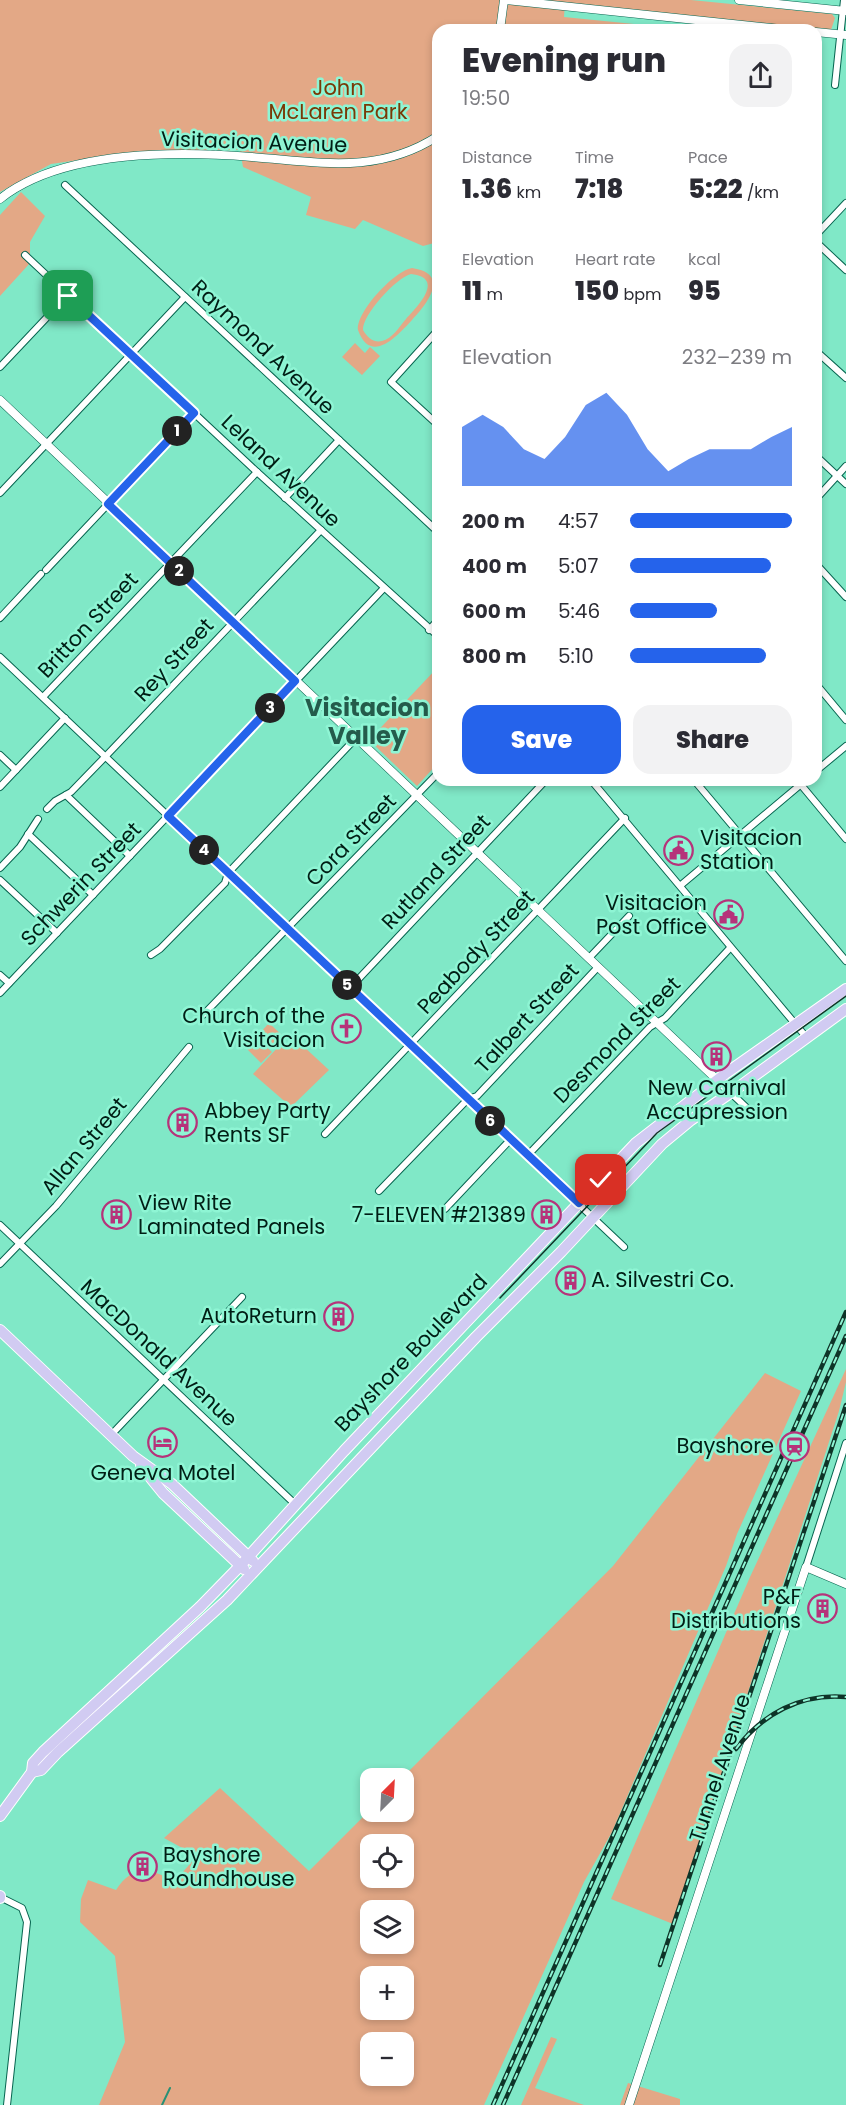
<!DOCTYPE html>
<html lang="en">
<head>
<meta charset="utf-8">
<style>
	body { margin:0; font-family:Poppins,sans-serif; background:#f2f2f3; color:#2b2b33; height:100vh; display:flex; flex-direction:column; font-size:22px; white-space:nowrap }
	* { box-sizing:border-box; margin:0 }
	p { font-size:20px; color:#7c7c81 }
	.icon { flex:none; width:33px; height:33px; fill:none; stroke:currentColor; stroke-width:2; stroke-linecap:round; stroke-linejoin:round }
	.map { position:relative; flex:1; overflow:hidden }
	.drawer { position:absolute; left:432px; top:24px; width:390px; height:762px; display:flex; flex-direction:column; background:#fff; border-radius:18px; box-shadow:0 3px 9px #0003 }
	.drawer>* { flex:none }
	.needle { width:39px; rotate:24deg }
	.controls { position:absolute; left:360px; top:1768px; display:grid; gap:12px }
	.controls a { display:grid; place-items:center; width:54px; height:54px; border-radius:12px; background:#fff; box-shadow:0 3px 9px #0003; font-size:30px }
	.pin { position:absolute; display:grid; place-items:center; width:51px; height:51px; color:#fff; margin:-26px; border-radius:12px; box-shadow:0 3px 9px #0006 }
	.km { position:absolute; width:30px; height:30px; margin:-15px; border-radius:50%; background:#222; color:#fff; font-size:16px; line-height:30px; text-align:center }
	.round { display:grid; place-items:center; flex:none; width:63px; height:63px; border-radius:18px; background:#f2f2f3 }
	.head { display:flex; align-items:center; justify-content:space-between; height:102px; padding:0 30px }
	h1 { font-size:33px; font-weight:800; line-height:45px }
	.stats { display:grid; grid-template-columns:repeat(3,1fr); gap:9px; height:102px; padding:6px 30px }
	.stats div { display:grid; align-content:center }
	.stats b { font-size:26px; font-weight:800 }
	.stats small { font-size:16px; font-weight:400 }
	.stats p { font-size:16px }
	.chart { height:168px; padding:12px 30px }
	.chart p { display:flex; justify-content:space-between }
	.chart svg { width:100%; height:108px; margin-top:6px; fill:#2563eb; opacity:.7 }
	.button { display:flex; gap:12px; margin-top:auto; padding:12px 30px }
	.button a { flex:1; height:69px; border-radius:18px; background:#2563eb; color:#fff; font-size:24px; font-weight:800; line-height:69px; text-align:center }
	.button a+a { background:#f2f2f3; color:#2b2b33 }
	ul { padding:0 30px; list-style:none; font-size:20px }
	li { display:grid; grid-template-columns:96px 72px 1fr; align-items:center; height:45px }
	li i { height:15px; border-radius:8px; background:#2563eb }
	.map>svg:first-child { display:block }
	.green { fill:#e3a886; fill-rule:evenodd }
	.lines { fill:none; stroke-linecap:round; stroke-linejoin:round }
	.stream { stroke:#299075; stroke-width:2 }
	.minor-casing { stroke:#076550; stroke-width:8 }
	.tertiary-casing { stroke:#076550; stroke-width:9 }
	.primary-casing { stroke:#fff; stroke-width:12 }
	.minor { stroke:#fff; stroke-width:6 }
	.tertiary { stroke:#fff; stroke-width:8 }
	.primary { stroke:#d1cbf2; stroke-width:10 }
	.tram { stroke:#0e3428; stroke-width:1.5 }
	.rail-casing { stroke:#0e3428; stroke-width:4.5 }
	.rail { stroke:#8ef5d4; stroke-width:2; stroke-dasharray:7; stroke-linecap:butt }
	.route-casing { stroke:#fff; stroke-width:12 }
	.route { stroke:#2563eb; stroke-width:8 }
	.labels { text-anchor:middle; stroke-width:5; stroke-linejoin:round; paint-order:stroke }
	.park-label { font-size:21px; fill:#793907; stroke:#8ef5d4 }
	.street-label { font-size:21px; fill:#001e15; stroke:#8ef5d4 }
	.poi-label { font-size:21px; fill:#001e15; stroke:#8ef5d4; text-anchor:end }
	.quarter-label { font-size:24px; font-weight:bold; fill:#245b4b; stroke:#8ef5d4 }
</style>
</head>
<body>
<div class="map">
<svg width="846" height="2105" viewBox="0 0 846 2105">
	<rect width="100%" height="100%" fill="#80e8c7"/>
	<g class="green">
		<path d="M0,0H691L832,14L835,18L831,30L565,3L564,17L694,30H438V242L423,246L363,220L355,229L306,215L311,197L243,167L240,150L142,151L51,164L0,192Z"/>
		<path d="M21,192L45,216L30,242V263L0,296V215Z"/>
		<path d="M412,268C452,274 426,305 412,320C398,335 371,366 358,330C356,312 394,271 412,268ZM411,274C446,278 417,307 406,319C400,326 392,339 382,341C373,343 367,337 363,330C362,315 397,277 411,274Z"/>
		<path d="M355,343L365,353L370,347L380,356L362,375L342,357Z"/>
		<path d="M438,667V763L417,786L369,740Z"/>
		<path d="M269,1023L285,1038L274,1049L259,1034Z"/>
		<path d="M256,1037L272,1052L261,1063L246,1048Z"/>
		<path d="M302,1045L329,1070L293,1105L290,1106L253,1074L279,1046Z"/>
		<path d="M846,1369V1382L839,1411L673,1924L611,1899L750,1577Z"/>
		<path d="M765,1373L801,1391L737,1534L726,1566L612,1832L584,1882L484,2105H99L125,2042L115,1956L80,1922L81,1899L88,1880L116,1890C131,1865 152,1867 174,1882L197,1856L164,1838L220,1788L309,1871L370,1810V1812H404V1779H401L613,1566ZM370,1845H404V1878H370ZM370,1911H404V1944H370ZM370,1977H404V2010H370ZM370,2043H404V2076H370Z"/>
		<path d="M551,2037L557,2039L535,2088L584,2105H521Z"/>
		<path d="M628,2083L680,2099V2105H620Z"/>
	</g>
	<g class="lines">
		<path class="stream" d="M162,2105L170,2088"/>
		<defs>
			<g id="minor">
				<path d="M835,85L844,0"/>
				<path d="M65,185L438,532"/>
				<path d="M816,235L846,203"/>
				<path d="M816,242L846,270"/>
				<path d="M25,255L257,472L438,636"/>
				<path d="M438,330L391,382L438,425"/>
				<path d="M816,351L846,378"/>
				<path d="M0,367L68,295"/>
				<path d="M816,456L846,484"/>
				<path d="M0,493L185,297"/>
				<path d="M285,498L339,440"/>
				<path d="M816,499L846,466"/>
				<path d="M816,564L846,597"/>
				<path d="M46,570L194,413"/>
				<path d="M0,618L41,574"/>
				<path d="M429,630L438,620"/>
				<path d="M0,657L624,1247"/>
				<path d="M816,684L846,720"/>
				<path d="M43,697L257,472"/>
				<path d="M0,755L16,770"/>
				<path d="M816,771L846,746"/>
				<path d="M591,780L807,1038"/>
				<path d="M694,780L846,961"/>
				<path d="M797,780L846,839"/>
				<path d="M0,787L65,718"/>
				<path d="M66,795L130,856"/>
				<path d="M47,809L55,801L71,792L105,757L321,530"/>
				<path d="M28,834L93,895"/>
				<path d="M0,868L20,847L38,819"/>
				<path d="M0,880L57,933"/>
				<path d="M681,885L806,780"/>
				<path d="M151,955L160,949L225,883L228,873L356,738"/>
				<path d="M589,958L629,916"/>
				<path d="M0,975L9,983"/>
				<path d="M350,988L546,780"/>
				<path d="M0,993L384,588"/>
				<path d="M203,1015L438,773"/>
				<path d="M731,1093L751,1112"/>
				<path d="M325,1134L625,818"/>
				<path d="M527,1156L650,1027L665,1018L730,948"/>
				<path d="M379,1191L468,1099L477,1096L598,967"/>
				<path d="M445,1209L510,1140"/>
				<path d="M0,1225L296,1505"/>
				<path d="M0,1264L56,1206L189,1047"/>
				<path d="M111,1435L242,1297"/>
				<path d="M806,1567L846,1443"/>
				<path d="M0,1897L22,1908L27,1922L7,2105"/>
			</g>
			<g id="tertiary">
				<path d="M505,0L791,30"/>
				<path d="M739,0L846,11"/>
				<path d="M500,30L504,0"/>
				<path d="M816,32L846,35"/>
				<path d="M0,199C62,150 176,151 252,157C319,162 378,175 438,136"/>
				<path d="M0,400L731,1093"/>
				<path d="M629,2105L806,1567L846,1584"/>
			</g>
			<g id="primary">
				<path d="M0,1330L133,1456L172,1484L253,1561"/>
				<path d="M141,1466L163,1493L244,1569"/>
				<path d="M32,1772L41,1770L58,1752L227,1600L476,1337L561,1252L662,1144L691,1120L739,1087L846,1009"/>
				<path d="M0,1816L32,1772L33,1763L43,1752L200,1607L240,1566L344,1451L636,1143L725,1074L846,989"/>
				<path d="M0,1896V1898"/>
			</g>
		</defs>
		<use href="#minor" class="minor-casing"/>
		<use href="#tertiary" class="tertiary-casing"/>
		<use href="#primary" class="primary-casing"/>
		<use href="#minor" class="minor"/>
		<use href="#tertiary" class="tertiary"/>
		<use href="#primary" class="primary"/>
		<path class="tram" d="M500,1298L657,1133L846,996"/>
		<defs>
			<g id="rail">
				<path d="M736,1749C762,1714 801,1693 846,1697"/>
				<path d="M660,1965L846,1405"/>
				<path d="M493,2105L846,1312"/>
				<path d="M503,2105L846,1336"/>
			</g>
		</defs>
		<use href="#rail" class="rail-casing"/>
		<use href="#rail" class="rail"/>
	</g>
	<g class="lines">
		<defs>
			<path id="route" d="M68,296L194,413L108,504L295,681L168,816L579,1203L601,1180"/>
		</defs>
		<use href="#route" class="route-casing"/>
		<use href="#route" class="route"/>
	</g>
	<defs>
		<symbol id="civic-ring" viewBox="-11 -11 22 22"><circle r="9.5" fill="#8ef5d4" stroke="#b6337a" stroke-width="1.5"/><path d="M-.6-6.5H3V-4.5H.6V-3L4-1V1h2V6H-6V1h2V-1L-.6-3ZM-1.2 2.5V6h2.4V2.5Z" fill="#b6337a"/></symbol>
		<symbol id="church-ring" viewBox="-11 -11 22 22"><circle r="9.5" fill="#8ef5d4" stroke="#b6337a" stroke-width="1.5"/><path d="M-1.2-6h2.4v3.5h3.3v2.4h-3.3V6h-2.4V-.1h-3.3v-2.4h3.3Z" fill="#b6337a"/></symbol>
		<symbol id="building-ring" viewBox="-11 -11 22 22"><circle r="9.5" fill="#8ef5d4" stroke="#b6337a" stroke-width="1.5"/><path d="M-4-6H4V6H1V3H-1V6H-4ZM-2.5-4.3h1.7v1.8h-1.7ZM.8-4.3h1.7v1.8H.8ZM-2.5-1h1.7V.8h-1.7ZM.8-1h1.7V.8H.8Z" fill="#b6337a"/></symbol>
		<symbol id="hotel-ring" viewBox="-11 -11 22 22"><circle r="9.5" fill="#8ef5d4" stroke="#b6337a" stroke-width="1.5"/><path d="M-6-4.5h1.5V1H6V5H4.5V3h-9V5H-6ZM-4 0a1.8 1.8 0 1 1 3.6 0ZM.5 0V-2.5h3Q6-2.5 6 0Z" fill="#b6337a"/></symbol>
		<symbol id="station-ring" viewBox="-11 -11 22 22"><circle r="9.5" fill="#8ef5d4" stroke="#b6337a" stroke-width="1.5"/><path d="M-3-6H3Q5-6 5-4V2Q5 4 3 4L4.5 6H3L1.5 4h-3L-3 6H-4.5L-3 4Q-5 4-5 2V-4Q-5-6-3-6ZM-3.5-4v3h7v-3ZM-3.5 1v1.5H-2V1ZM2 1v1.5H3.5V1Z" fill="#b6337a"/></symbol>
	</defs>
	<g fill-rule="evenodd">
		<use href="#civic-ring" x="662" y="834" width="33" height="33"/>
		<use href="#civic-ring" x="712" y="898" width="33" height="33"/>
		<use href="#church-ring" x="330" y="1012" width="33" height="33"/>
		<use href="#building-ring" x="700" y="1040" width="33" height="33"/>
		<use href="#building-ring" x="166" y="1106" width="33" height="33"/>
		<use href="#building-ring" x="100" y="1198" width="33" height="33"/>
		<use href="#building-ring" x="530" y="1198" width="33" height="33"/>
		<use href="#building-ring" x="554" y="1264" width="33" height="33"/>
		<use href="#building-ring" x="322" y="1300" width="33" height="33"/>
		<use href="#hotel-ring" x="146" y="1426" width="33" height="33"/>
		<use href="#station-ring" x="778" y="1430" width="33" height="33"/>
		<use href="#building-ring" x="806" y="1592" width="33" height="33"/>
		<use href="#building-ring" x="126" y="1850" width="33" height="33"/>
	</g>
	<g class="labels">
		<g class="park-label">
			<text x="338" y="95">John<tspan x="338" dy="24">McLaren Park</tspan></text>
		</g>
		<g class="street-label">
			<text transform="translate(254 142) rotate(2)" y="7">Visitacion Avenue</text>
			<text transform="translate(263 347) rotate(43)" y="7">Raymond Avenue</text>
			<text transform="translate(281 471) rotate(43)" y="7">Leland Avenue</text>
			<text transform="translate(88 625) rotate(-47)" y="7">Britton Street</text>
			<text transform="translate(174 660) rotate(-47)" y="7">Rey Street</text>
			<text transform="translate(351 840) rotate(-46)" y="7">Cora Street</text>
			<text transform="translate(436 872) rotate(-47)" y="7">Rutland Street</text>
			<text transform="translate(81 884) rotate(-46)" y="7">Schwerin Street</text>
			<text transform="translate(476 952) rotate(-47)" y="7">Peabody Street</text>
			<text transform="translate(527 1018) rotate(-47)" y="7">Talbert Street</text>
			<text transform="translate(617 1040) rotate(-45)" y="7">Desmond Street</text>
			<text transform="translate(84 1146) rotate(-50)" y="7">Allan Street</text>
			<text transform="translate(159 1353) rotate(43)" y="7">MacDonald Avenue</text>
			<text transform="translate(411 1353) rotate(-46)" y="7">Bayshore Boulevard</text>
			<text transform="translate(720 1768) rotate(-72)" y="7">Tunnel Avenue</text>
		</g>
		<g class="poi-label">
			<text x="700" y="845" text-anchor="start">Visitacion<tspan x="700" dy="24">Station</tspan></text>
			<text x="707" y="910">Visitacion<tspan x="707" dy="24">Post Office</tspan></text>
			<text x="325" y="1023">Church of the<tspan x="325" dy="24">Visitacion</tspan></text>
			<text x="717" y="1095" text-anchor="middle">New Carnival<tspan x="717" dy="24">Accupression</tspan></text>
			<text x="204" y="1118" text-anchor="start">Abbey Party<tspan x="204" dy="24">Rents SF</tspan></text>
			<text x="138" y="1210" text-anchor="start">View Rite<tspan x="138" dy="24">Laminated Panels</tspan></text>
			<text x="526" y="1222">7-ELEVEN #21389</text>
			<text x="591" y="1287" text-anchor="start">A. Silvestri Co.</text>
			<text x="317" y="1323">AutoReturn</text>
			<text x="774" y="1453">Bayshore</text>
			<text x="163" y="1480" text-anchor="middle">Geneva Motel</text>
			<text x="801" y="1604">P&amp;F<tspan x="801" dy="24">Distributions</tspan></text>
			<text x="163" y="1862" text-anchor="start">Bayshore<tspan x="163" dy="24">Roundhouse</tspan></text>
		</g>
		<g class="quarter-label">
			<text x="367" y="716">Visitacion<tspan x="367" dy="28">Valley</tspan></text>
		</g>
	</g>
</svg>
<div class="controls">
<a><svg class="needle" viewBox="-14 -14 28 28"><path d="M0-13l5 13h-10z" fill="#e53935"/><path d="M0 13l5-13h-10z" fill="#7c7c81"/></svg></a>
<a><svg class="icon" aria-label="locate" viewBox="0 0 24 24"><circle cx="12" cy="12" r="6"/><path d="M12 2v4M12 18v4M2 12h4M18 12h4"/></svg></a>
<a><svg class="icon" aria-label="layers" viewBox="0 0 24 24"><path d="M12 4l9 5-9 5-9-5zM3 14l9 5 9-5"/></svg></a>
<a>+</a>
<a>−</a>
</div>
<div class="pin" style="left:68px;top:296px;background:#1e9e55"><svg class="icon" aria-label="arrive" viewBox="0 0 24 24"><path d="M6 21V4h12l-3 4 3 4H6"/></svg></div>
<div class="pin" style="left:601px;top:1180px;background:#d93025"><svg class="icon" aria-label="check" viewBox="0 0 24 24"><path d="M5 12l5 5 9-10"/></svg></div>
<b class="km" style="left:177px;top:431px">1</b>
<b class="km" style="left:179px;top:571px">2</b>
<b class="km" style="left:270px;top:708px">3</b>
<b class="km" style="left:204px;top:850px">4</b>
<b class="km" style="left:347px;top:985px">5</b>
<b class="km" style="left:490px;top:1121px">6</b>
<section class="drawer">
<div class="head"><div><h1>Evening run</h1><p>19:50</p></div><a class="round"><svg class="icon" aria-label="share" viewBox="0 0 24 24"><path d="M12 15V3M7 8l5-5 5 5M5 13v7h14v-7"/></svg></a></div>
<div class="stats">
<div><p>Distance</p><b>1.36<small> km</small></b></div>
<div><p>Time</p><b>7:18</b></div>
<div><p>Pace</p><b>5:22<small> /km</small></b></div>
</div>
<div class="stats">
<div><p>Elevation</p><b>11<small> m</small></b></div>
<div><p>Heart rate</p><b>150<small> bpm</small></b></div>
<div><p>kcal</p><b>95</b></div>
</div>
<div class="chart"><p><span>Elevation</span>232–239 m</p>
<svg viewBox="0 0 160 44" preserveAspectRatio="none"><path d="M0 44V20L10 15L20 20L30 29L40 33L50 24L60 11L70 6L80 15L90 29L100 38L110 33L120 29L130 29L140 29L150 24L160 20V44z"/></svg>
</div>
<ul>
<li><b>200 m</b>4:57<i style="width:100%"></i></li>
<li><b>400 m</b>5:07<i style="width:87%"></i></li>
<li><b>600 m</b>5:46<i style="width:54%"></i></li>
<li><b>800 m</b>5:10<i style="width:84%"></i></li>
</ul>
<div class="button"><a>Save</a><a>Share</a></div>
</section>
</div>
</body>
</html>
